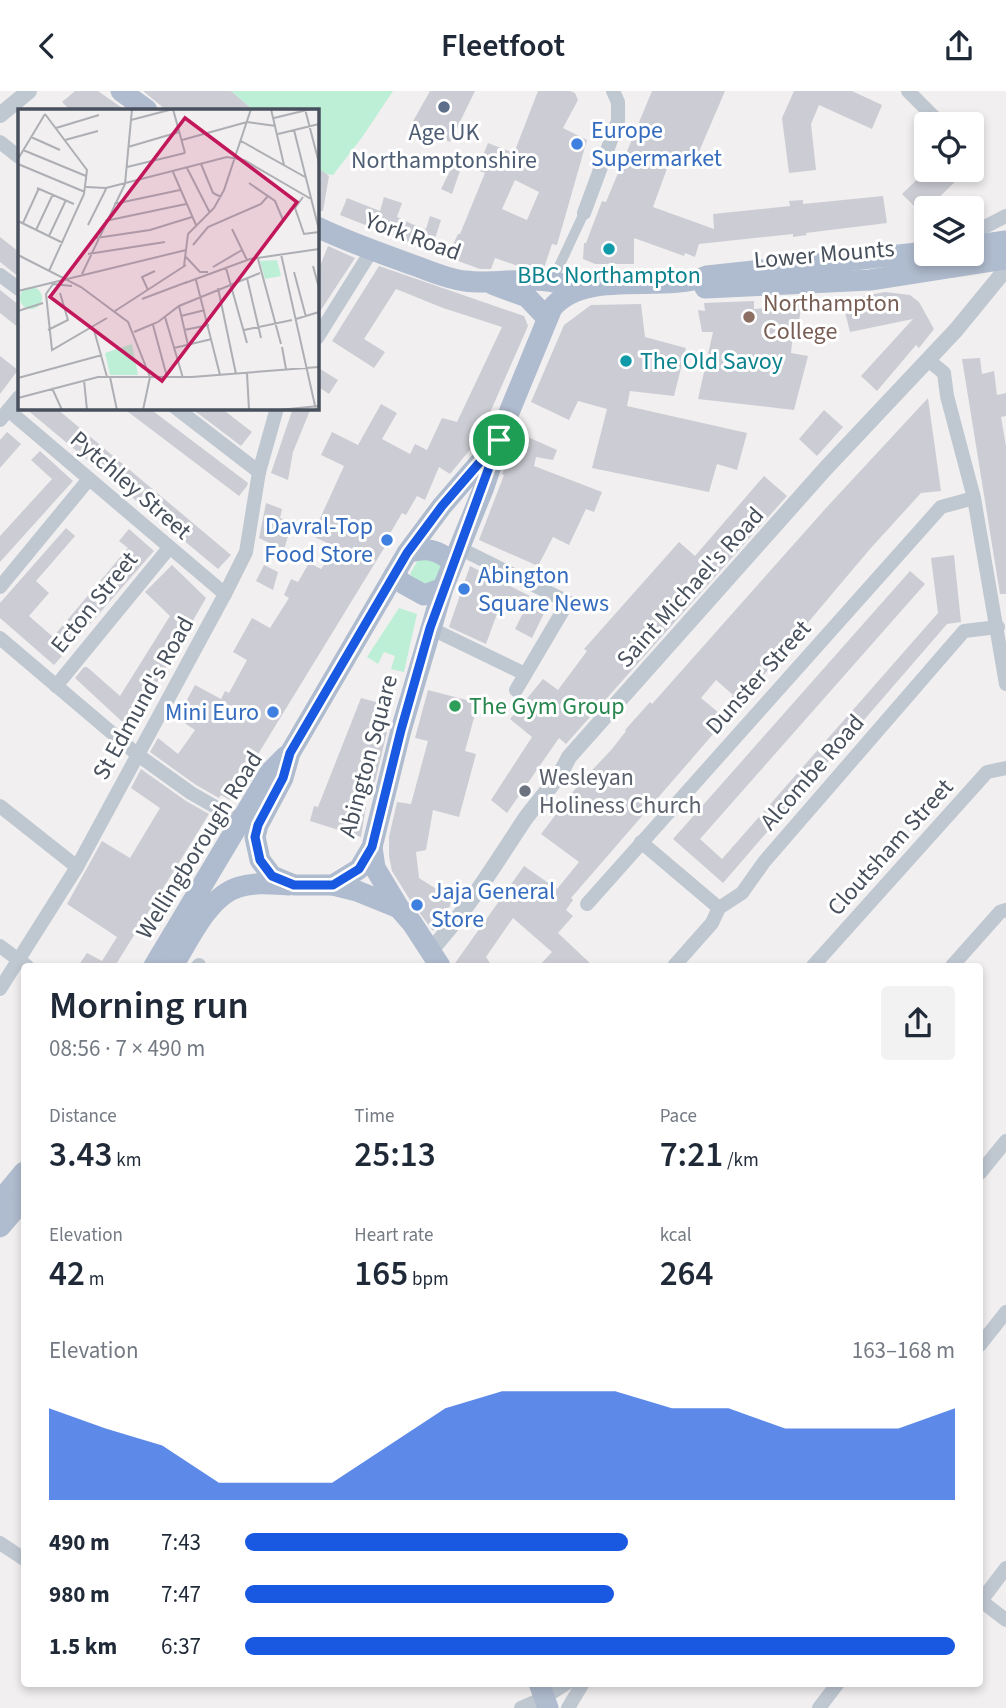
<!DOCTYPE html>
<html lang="en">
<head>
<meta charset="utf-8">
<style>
	body { margin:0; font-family:"Source Sans 3",sans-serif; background:#f2f2f3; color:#1f2937; height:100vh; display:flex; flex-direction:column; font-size:26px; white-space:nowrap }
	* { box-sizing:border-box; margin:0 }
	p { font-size:23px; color:#747a83 }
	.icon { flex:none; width:38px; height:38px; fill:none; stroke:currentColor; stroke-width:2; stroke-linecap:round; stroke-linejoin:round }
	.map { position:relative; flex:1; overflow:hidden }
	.side { position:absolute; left:21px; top:872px; width:962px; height:724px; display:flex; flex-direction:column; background:#fff; border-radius:7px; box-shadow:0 4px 10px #0003 }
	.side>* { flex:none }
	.tools { position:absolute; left:914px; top:21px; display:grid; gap:14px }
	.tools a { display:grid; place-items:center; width:70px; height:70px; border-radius:7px; background:#fff; box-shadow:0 4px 10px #0003; font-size:35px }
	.pin { position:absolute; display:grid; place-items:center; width:60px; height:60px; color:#fff; margin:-30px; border:4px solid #fff; border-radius:50%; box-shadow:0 2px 7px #0007 }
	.round { display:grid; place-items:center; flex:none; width:74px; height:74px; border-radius:7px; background:#f2f2f3 }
	.head { display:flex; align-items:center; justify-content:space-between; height:119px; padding:0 28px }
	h1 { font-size:38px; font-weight:600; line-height:52px }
	.stats { display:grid; grid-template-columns:repeat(3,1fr); gap:10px; height:119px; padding:7px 28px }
	.stats div { display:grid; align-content:center }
	.stats b { font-size:35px; font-weight:600 }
	.stats small { font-size:19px; font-weight:400 }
	.stats p { font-size:19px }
	.chart { height:196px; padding:14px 28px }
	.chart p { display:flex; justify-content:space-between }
	.chart svg { width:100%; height:126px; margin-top:7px; fill:#1958e1; opacity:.7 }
	ul { padding:0 28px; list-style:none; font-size:23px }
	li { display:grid; grid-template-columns:112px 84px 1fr; align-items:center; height:52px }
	li i { height:18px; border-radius:9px; background:#1958e1 }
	header { display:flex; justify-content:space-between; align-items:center; height:91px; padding:0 28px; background:#fff; font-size:32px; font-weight:600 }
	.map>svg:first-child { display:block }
	.green { fill:#bdefd7 }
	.building { fill:#cccdd4; fill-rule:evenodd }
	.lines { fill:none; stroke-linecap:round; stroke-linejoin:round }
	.pedestrian { stroke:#bfc7d1; stroke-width:10 }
	.minor { stroke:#bfc7d1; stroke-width:14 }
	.tertiary { stroke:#bfc7d1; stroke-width:16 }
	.primary { stroke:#afbbce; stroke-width:21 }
	.route-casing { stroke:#fff; stroke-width:14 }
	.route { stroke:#1958e1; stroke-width:9 }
	.service-dot { fill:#5c6f8a; stroke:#fff; stroke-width:2.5 }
	.shop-dot { fill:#3f7fe0; stroke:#fff; stroke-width:2.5 }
	.culture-dot { fill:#0f9aa8; stroke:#fff; stroke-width:2.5 }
	.education-dot { fill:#8d6e63; stroke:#fff; stroke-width:2.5 }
	.leisure-dot { fill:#2e9e5b; stroke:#fff; stroke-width:2.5 }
	.worship-dot { fill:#6b7280; stroke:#fff; stroke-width:2.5 }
	.labels { text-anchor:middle; stroke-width:6; stroke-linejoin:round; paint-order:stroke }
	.shop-label { font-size:24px; fill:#366cbe; stroke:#fff; text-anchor:start }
	.service-label { font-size:24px; fill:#4e5e75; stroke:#fff }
	.street-label { font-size:24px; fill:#47505c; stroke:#fff }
	.culture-label { font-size:24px; fill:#0d838f; stroke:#fff }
	.education-label { font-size:24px; fill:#785e54; stroke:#fff; text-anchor:start }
	.leisure-label { font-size:24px; fill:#27864d; stroke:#fff; text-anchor:start }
	.worship-label { font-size:24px; fill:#5b616d; stroke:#fff; text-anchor:start }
	.inset-road { fill:none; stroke:#adafb4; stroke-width:2 }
	.view { fill:#c2185b; fill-opacity:0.15; stroke:#c2185b; stroke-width:3.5 }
	.inset-edge { fill:none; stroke:#47505c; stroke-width:3.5 }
</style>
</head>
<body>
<header><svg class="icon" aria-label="back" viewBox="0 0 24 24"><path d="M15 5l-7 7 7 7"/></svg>Fleetfoot<svg class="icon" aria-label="share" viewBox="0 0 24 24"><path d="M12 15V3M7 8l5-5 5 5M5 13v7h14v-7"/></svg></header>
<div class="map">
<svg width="1006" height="1617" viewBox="0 0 1006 1617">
	<rect width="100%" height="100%" fill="#f1efef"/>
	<g class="green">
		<path d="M231,0H393L363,45L333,84L326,83L317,76V19H253Z"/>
		<path d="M419,467L438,469L441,478L435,491L427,496L413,491L410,483Z"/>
		<path d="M399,517L417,523L404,581L391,578L395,565L384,561L378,573L367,566Z"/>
	</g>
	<g class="building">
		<path d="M75,0H98L125,19H70L62,11Z"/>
		<path d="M143,0H231L253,19H166Z"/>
		<path d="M430,0H475L450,51L412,32Z"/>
		<path d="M538,0H570L575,2L578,9L563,37L587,49L557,154L552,153L544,177L521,176L495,167L491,178H480L447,166L458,143H460L485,82L477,79L488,52L514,62ZM515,89L539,101L527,129L502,118Z"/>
		<path d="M652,0H725L695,70L673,61L653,116L714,138L713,123L790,115L789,110L803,109V113L883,105L887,132L806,142L807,144L793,146V143L699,153L695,166L685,162L684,165L634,147V173H595L583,168L584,152H586L602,110L606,111Z"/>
		<path d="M794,0H852L882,14L872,38L819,14L811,33L816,79L789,82L782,27Z"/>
		<path d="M456,68L463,71L452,103L441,98Z"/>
		<path d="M317,76L329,85L323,120H317Z"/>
		<path d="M927,79H967L922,123L902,103Z"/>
		<path d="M384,106L402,112L397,126L414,134L426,138L430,125L441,129L431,160L340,124L347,107L380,120Z"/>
		<path d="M0,146L19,161V186L0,171Z"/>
		<path d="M328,155L355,167L317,225V174L320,175Z"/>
		<path d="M379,175L524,225L528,235L478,349L450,383L439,376L425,409L417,405L406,424L402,422L384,453L386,454L230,709L221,704L219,707L196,694L150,661L158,647L178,663L195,639L177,627L195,594L221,608L225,600L229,602L247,569L233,561L252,527L270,537L289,507L284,504L291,488L298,491L309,472L321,478L336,456L312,445L344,375L321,364L332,341L358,354L381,313L397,322L382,348L410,363L415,353L427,359L442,327L457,331L502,236L443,217L396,198L364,248L385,261L374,277L332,250Z"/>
		<path d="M0,199L19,214V237L0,222Z"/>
		<path d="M885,201L910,204L919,211L934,238L919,257L916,254L877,300L861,285L913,228L850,241L842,209Z"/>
		<path d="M754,210V218L779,216L781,213H801L799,232L794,233L791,262L808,265L794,319L698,308L713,241H702L698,219L705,220L704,212Z"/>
		<path d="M641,213L645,246L686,257L674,305L630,300L627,315L747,342L737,379L717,373L709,401L592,377L607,318L578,310L569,329L531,311L564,234L591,214Z"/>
		<path d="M0,265L18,279L0,303Z"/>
		<path d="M980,267L982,283L994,280L997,304L1006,302V325L1001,326L1006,355V503H1000L962,268Z"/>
		<path d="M317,276L338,289L329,303L317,295Z"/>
		<path d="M928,307L941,400L921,402L870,458L741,611L571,807L573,809L566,819L573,825L558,842L593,875H539L552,861L513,827L486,866L492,875H453L524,775L557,798L579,771L541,743L579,693L612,658L626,640L625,639L650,611L652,613L826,417ZM716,589L733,604L719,622L701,607Z"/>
		<path d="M25,317H56L231,464L218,478Z"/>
		<path d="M123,317H149L248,392L247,395L239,405Z"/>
		<path d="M191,317H221L252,341L241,355Z"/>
		<path d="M293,317H311L293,361L288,389L271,382Z"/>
		<path d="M824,319L843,336L817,365L799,348Z"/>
		<path d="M7,341L21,353L0,377V349Z"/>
		<path d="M521,343L557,359L553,369L536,366L534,375L602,401L594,421L586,418L569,454L553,446L538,475L479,449L504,384L502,383Z"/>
		<path d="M40,360L73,390L0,471V445L52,388L31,369Z"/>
		<path d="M764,385L787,405L566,653L559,647L507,722L491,709L532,646L510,628L543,588L558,599L587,560L584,558L679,451L695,465Z"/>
		<path d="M266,412L282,418L280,427L292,431L284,459L259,447Z"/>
		<path d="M66,437L75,445L36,490L49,502L29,525L53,546L128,457L119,450L129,438L154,460L54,574L0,527V512Z"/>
		<path d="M954,464L961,531L947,533L723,792L673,748L910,480L925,493L700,748L722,768L938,522L931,467Z"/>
		<path d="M172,474L206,507L130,638L75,587L84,576H87L120,605L170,525L145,501Z"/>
		<path d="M264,474L278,481L273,499L256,490Z"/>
		<path d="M470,475L548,514L532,547L515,538L524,520L502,509L486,553L449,536Z"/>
		<path d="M428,599L478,612L465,660L476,663L459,726L433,719L426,759L416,761L419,787L454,809L433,840L410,809L392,780L389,765V746L397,711L411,713L428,650L415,647Z"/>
		<path d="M361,607L380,612L373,637L387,641L375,691L370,690L361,746L310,730L314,715L318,716Z"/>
		<path d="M141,678L186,710L209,723L115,875H78L87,862L102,870L117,846L67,813L102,750L130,767L160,717L131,697Z"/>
	</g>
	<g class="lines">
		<path class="pedestrian" d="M554,186L584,122"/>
		<g class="minor">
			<path d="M908,0L941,33"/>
			<path d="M0,51L19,66"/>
			<path d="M584,122L618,30V11L613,0"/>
			<path d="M971,143L1006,125"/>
			<path d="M0,184L19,198"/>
			<path d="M317,247L372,159"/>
			<path d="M928,269L944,282L947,305L974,407L1006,593"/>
			<path d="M176,317L259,381"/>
			<path d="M8,319L225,503"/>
			<path d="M0,329L19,306"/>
			<path d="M459,457L568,511L516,599"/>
			<path d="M0,496L89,388"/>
			<path d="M430,537L525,583"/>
			<path d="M0,547L138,664L191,702L240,730"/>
			<path d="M56,595L169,457"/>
			<path d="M0,715L77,776"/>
			<path d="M641,751L719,817"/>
			<path d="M587,813L941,416L974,407"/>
			<path d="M0,855L27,875"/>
			<path d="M198,875L199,874"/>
			<path d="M674,875L712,832L719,817L742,802L764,771L964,540L998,536"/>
			<path d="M813,875L987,681L1006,677"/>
			<path d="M952,875L1000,821L1006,819"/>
			<path d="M0,898L77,776L225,503L246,461L259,381L277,317"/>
			<path d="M980,1082L1006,1050"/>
			<path d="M980,1254L1006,1221"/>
			<path d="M0,1452L24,1468"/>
			<path d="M980,1509L1006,1529"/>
			<path d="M981,1510L1006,1477"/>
			<path d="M521,1617L544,1607L567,1592"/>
			<path d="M568,1617L583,1592"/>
			<path d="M819,1617L838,1592"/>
		</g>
		<g class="tertiary">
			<path d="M0,24L29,0"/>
			<path d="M430,860C467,820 495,773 525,728C540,707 558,690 569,666L826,377L956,239L1006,178"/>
		</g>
		<g class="primary">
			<path d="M121,0L147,19"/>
			<path d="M317,136C348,151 380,162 413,174C430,180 447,188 465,190C502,195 543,180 577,199"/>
			<path d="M971,155L1006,150"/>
			<path d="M494,194L527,206L547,227"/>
			<path d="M705,197L870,189L1006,168"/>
			<path d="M499,349L442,415L407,462L290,662L283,687L258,734L255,746L260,769L272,785L294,794H333L359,778L372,756L401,639L443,497L484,396L508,324L552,217C585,177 661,203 707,185L926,161"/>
			<path d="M407,462C426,456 438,458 453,472"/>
			<path d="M394,484L404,493L424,504L443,497"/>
			<path d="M372,756L375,777L399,817L412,832L440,875"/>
			<path d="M333,794L357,800L399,817"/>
			<path d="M154,875L270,681L286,665"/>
			<path d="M173,875C189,849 208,805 239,796C255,791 272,793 289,794"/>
			<path d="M0,1110L24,1081"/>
			<path d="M0,1136L24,1108"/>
			<path d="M539,1592L548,1617"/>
		</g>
	</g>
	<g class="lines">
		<defs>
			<path id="route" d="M499,349L430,537L401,639L372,756L359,778L333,794H294L272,785L260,769L255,746L258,734L283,687L290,662L407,462L442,415Z"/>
		</defs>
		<use href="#route" class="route-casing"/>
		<use href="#route" class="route"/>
	</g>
	<circle class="service-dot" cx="444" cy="16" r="7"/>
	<g class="shop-dot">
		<circle cx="577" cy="53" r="7"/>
		<circle cx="387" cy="449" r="7"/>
		<circle cx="464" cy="498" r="7"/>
		<circle cx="273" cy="621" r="7"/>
		<circle cx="417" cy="814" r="7"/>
	</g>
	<g class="culture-dot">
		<circle cx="609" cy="158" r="7"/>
		<circle cx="626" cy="270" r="7"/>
	</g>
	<circle class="education-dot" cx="749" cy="226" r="7"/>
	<circle class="leisure-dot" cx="455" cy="615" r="7"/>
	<circle class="worship-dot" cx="525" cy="700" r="7"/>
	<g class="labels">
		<g class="shop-label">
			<text x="591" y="47">Europe<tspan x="591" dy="28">Supermarket</tspan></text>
			<text x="373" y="443" text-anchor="end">Davral-Top<tspan x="373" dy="28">Food Store</tspan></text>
			<text x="478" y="492">Abington<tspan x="478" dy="28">Square News</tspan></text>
			<text x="259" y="629" text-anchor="end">Mini Euro</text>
			<text x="431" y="808">Jaja General<tspan x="431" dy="28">Store</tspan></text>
		</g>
		<g class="service-label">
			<text x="444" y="49">Age UK<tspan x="444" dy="28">Northamptonshire</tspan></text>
		</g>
		<g class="street-label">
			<text transform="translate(413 145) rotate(20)" y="8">York Road</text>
			<text transform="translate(824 163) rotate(-5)" y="8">Lower Mounts</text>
			<text transform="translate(131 394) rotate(41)" y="8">Pytchley Street</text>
			<text transform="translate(690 496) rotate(-48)" y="8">Saint Michael's Road</text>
			<text transform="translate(94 511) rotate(-51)" y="8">Ecton Street</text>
			<text transform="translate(758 586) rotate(-48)" y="8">Dunster Street</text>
			<text transform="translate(143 607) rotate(-61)" y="8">St Edmund's Road</text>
			<text transform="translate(368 665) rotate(-75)" y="8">Abington Square</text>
			<text transform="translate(812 681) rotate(-49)" y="8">Alcombe Road</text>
			<text transform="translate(199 754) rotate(-58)" y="8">Wellingborough Road</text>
			<text transform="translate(890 756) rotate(-48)" y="8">Cloutsham Street</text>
		</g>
		<g class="culture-label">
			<text x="609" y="192">BBC Northampton</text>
			<text x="640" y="278" text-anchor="start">The Old Savoy</text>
		</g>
		<g class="education-label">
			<text x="763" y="220">Northampton<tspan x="763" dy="28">College</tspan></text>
		</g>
		<g class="leisure-label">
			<text x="469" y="623">The Gym Group</text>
		</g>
		<g class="worship-label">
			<text x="539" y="694">Wesleyan<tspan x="539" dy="28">Holiness Church</tspan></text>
		</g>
	</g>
	<g transform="translate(18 18)">
		<rect width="301" height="301" fill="#f1efef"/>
		<path d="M259,151L263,167L247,170L242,152ZM2 189a11 11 0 1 1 22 0a11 11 0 1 1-22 0ZM114,235L120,266H92L87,244Z" fill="#bdefd7"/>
		<path class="inset-road" d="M155,0L167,44M253,0L266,56M287,0L301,54M27,5L69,61L66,85L31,162M256,9L293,0M113,11L155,0M38,19L81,6M276,21L301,121M260,25L301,15M13,28L42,41M47,31L80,22M164,31L229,13L258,17M223,32L287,68M110,38L161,23M5,41L68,67M0,50L27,5M0,55L67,83M183,55L195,84L203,88M109,58L167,44M169,59L192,104M155,63L178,116M231,74L257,92L265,111M68,78L88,79L209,48L226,51L293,90M19,79L56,95M285,88L277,99L286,125L301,123M96,95L162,81M0,112L45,134M87,112L168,95M5,114L21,79M70,116L88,80M214,120L229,151M18,121L35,85M31,127L48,91M78,129L132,121L174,108M175,136L190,118L243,95L250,87M70,145L147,133M263,145L298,301M0,146L63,178L110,213L132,268L125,301M168,148L182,163H190M240,150L263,235M166,157L170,125L196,99L206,81L233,0M295,157L301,179M195,158L224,141M208,159L229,234M276,163L288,208M64,165L107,75L114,0M229,169L243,229M178,171L202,266M167,174L232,150L301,140M54,177L35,175L28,185L34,241L89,209M200,179L218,265M130,181L124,168L137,162M0,182L168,141M124,190L169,173M161,197L170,236M0,202L25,194M97,202L168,156M163,207L187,201M147,208L165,269M278,210L301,203M135,216L149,268M30,221L50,211L42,184M76,221L89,268M166,221L191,216M226,221L274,211M116,223L140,213L161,197L242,164M264,238L268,260M156,239L194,230M229,264L231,301M92,268L99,301M0,269L84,246M66,271L69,301M34,279L44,301M0,289L80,268H174L301,258M261,301L301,297"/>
		<path class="view" d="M167,9L279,93L144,272L32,188Z"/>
		<rect width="301" height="301" class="inset-edge"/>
	</g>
</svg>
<div class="tools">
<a><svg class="icon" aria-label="locate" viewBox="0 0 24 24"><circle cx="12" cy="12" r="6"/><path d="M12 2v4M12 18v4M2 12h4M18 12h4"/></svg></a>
<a><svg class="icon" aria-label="layers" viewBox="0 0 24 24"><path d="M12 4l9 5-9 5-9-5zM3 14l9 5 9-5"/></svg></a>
</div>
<div class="pin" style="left:499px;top:349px;background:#1e9e55"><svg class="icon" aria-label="arrive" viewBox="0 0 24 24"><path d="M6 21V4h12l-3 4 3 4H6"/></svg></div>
<section class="side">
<div class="head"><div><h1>Morning run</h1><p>08:56 · 7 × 490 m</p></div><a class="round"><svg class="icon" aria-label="share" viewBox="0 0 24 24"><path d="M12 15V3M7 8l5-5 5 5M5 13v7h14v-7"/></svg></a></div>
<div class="stats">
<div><p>Distance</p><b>3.43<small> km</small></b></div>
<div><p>Time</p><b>25:13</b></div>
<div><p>Pace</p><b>7:21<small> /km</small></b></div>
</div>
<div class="stats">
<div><p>Elevation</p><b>42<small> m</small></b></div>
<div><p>Heart rate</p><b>165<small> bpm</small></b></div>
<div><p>kcal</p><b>264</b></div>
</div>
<div class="chart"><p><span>Elevation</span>163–168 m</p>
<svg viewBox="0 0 160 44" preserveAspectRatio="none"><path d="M0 44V12L10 19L20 25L30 38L40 38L50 38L60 25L70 12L80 6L90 6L100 6L110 12L120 12L130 19L140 19L150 19L160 12V44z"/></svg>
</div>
<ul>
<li><b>490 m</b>7:43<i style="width:54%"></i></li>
<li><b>980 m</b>7:47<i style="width:52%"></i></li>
<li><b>1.5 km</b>6:37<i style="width:100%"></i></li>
</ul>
</section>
</div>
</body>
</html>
